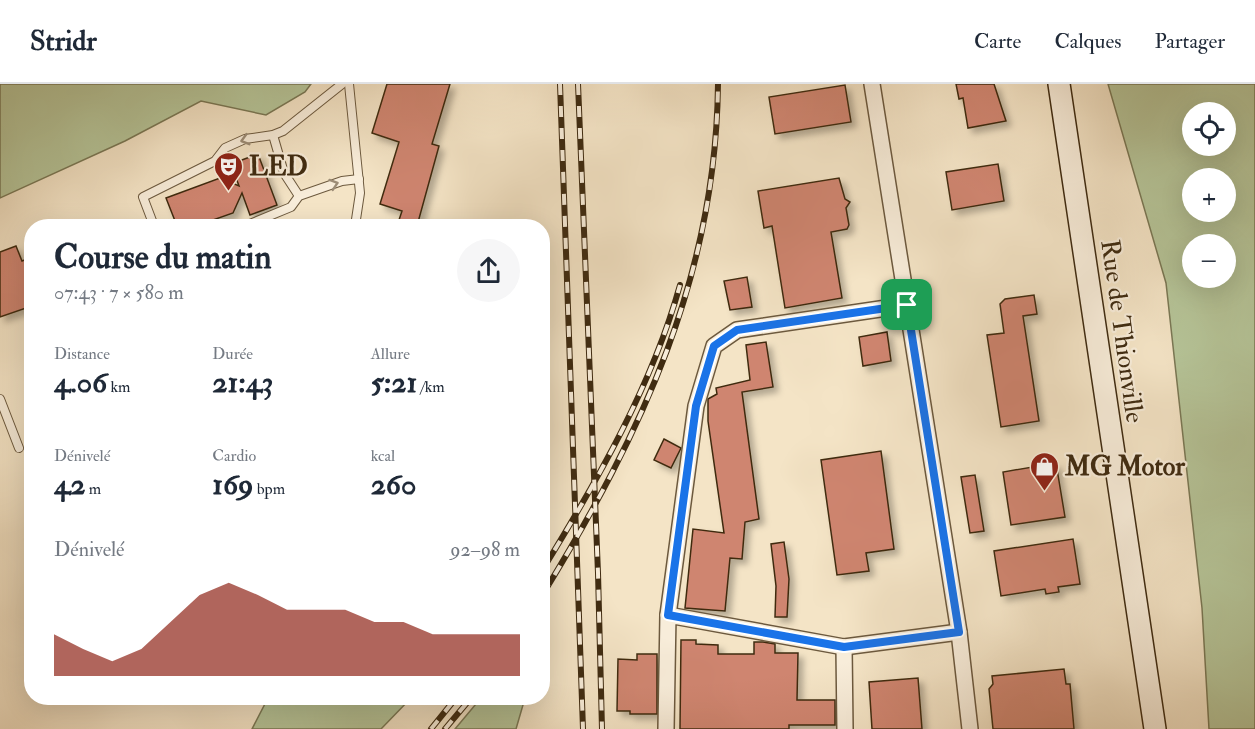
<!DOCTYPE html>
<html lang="fr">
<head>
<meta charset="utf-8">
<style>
	body { margin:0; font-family:"IM FELL Double Pica",serif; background:#f6f6f7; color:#1f2937; height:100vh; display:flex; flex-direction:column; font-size:22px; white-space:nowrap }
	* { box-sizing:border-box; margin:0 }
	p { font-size:20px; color:#747a83 }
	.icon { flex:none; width:33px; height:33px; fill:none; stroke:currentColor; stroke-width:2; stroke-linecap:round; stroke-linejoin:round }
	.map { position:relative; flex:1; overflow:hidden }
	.panel { position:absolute; left:24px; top:135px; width:526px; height:486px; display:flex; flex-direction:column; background:#fff; border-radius:24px; box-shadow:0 6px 24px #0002 }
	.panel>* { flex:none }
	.tools { position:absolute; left:1182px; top:18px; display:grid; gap:12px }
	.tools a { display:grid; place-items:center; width:54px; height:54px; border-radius:50%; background:#fff; box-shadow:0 6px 24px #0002; font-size:30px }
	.pin { position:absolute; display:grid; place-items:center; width:51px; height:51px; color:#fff; margin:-26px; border-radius:12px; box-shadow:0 3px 9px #0006 }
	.round { display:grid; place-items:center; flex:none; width:63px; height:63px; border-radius:32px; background:#f6f6f7 }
	.head { display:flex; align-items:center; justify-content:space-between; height:102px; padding:0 30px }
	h1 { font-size:33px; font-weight:700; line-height:45px }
	.stats { display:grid; grid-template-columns:repeat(3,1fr); gap:9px; height:102px; padding:6px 30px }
	.stats div { display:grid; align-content:center }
	.stats b { font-size:30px; font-weight:700 }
	.stats small { font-size:16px; font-weight:400 }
	.stats p { font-size:16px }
	.chart { height:168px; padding:12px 30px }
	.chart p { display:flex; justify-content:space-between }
	.chart svg { width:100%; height:108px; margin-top:6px; fill:#8f2418; opacity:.7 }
	header { display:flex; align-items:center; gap:36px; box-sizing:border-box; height:84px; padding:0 30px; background:#fff; border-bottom:2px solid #e0e1e3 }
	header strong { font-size:28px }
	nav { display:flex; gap:33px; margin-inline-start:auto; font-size:21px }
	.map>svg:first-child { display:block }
	.green { fill:#b6c599; stroke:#7a7855; stroke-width:1.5; fill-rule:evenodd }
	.building { fill:#cf8570; stroke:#3f2b11; stroke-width:1.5; filter:url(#shadow) }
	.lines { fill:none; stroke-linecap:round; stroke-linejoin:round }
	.lane-casing { stroke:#6c593e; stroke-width:10 }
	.street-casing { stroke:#6c593e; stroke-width:18 }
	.secondary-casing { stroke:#3f2b11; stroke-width:24 }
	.lane { stroke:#f8edda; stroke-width:8 }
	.street { stroke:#f8edda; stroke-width:15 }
	.secondary { stroke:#f8edda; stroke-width:21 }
	.rail-casing { stroke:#3f2b11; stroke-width:6 }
	.rail { stroke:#f8edda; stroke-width:4; stroke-dasharray:11; stroke-linecap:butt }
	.oneway { stroke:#9c8c76 }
	.route-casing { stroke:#fff; stroke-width:12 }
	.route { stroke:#1a73e8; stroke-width:8 }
	.labels { text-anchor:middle; stroke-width:4.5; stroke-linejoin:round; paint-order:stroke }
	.poi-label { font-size:26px; font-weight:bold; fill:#3f2b11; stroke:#f8edda; text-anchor:start }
	.street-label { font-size:26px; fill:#3f2b11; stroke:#f8edda }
</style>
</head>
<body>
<header>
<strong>Stridr</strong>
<nav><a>Carte</a><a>Calques</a><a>Partager</a></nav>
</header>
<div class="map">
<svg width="1255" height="645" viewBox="0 0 1255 645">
	<defs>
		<filter id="shadow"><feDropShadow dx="5" dy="5" stdDeviation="3" flood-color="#0004"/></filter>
	</defs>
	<rect width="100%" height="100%" fill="#f4e4c6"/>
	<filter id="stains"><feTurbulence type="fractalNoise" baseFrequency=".00333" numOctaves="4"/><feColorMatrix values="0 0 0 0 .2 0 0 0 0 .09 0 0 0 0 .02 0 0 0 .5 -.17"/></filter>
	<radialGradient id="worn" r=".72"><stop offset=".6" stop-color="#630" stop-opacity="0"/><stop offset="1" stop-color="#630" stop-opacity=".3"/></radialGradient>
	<g class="green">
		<path d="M0,0H311L305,8L266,31L201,17L125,57L0,114Z"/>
		<path d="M1108,0H1255V645H1209L1202,524L1166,199ZM1192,28H1226V62H1192ZM1192,94H1226V128H1192ZM1226,160V194H1192V160Z"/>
		<path d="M268,614H411L381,645H252Z"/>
		<path d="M481,614H525L516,645H455Z"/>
	</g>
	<g class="building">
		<path d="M387,0H450L432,60L439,62L417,142H397L402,127L380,120L399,58L372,49Z"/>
		<path d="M956,0H994L1006,37L968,44L963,14L959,15Z"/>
		<path d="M845,1L851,38L775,50L769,13Z"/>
		<path d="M258,70L277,121L250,131L242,109L233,129L196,142H177L166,114L220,94L239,102L231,80Z"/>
		<path d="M998,80L1004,117L952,126L946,88Z"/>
		<path d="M839,94L845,115L850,118L846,124L849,141L847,145L831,148L842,214L785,224L772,142L764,144L758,107Z"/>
		<path d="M16,162L22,177L32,173V222L0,233V168Z"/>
		<path d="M747,193L752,223L730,226L724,197Z"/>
		<path d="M1034,211L1037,230L1023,232L1039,337L1001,343L987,251L1004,249L1000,220L1005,215Z"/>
		<path d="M887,248L891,277L863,282L859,253Z"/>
		<path d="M766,258L773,303L742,308L759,435L745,438L742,475L730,474L725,527L685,524L693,445L724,449L708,337V315L717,310L716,304L750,296L746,261Z"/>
		<path d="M664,355L681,364L671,384L654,376Z"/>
		<path d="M881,367L894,465L866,469L869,487L837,491L821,376Z"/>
		<path d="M1056,379L1065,433L1011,441L1003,388Z"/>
		<path d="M975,391L984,447L970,449L961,393Z"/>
		<path d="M1073,455L1080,500L1058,503L1059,508L1046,510L1045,505L1001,512L994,467Z"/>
		<path d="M784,458L789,495L787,533H775L776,502L771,460Z"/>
		<path d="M681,556H696V560L718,561V570H754V558H763L775,560V569H798L797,616H835V641H789V645H680Z"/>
		<path d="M637,570H657V630H630V627H617L618,575L637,576Z"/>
		<path d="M1064,585L1066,600H1070L1074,645H993L989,605L993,600L992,592Z"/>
		<path d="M918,594L922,645H872L869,598Z"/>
	</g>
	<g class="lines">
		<defs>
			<g id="lane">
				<path d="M349,0L360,109L355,142"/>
				<path d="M273,51L284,89L299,112"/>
				<path d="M154,142L143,113L215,77L225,64L245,55L273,51L283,47L342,0"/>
				<path d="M245,142L291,123L299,112L342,97L359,95"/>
				<path d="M0,315L19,364"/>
			</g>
			<g id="street">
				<path d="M872,0L959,548L970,645"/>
				<path d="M668,531L696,322L714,262L737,246L907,221"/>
				<path d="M844,563L845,645"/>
				<path d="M666,645L668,531L844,563L959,548"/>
			</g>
			<path id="secondary" d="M1059,0L1155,645"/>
		</defs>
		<use href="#lane" class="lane-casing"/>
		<use href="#street" class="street-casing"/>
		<use href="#secondary" class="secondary-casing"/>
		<use href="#lane" class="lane"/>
		<use href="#street" class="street"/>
		<use href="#secondary" class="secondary"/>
		<defs>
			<g id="rail">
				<path d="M560,0L583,645"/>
				<path d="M578,0L598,489L602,645"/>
				<path d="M543,485C597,397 652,302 680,201"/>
				<path d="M543,510C642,348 716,193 718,0"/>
				<path d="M431,645L456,614"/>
				<path d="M445,645L471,614"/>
			</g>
		</defs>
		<use href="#rail" class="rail-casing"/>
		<use href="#rail" class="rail"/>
	</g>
	<defs><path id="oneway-chevron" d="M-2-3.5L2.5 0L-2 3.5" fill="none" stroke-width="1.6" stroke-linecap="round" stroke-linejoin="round" transform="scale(1.5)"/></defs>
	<g class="oneway">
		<use href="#oneway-chevron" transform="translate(245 56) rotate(164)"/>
		<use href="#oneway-chevron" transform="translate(334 100) rotate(-18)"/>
	</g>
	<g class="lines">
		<defs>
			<path id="route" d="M907,221L959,548L844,563L668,531L696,322L714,262L737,246Z"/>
		</defs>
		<use href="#route" class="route-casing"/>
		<use href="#route" class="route"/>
	</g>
	<defs>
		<symbol id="theatre-pin" viewBox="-11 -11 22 30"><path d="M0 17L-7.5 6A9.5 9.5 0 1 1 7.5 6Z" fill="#8f2418" stroke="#f8edda"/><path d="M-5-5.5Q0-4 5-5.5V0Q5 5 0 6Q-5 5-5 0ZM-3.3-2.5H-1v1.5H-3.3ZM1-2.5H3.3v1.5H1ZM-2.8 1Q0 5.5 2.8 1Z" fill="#fff"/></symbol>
		<symbol id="shop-pin" viewBox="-11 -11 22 30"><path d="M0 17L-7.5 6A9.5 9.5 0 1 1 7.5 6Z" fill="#8f2418" stroke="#f8edda"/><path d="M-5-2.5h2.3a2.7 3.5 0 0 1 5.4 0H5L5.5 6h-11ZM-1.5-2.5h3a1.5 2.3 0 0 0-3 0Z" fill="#fff"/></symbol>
	</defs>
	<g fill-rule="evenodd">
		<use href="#theatre-pin" x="212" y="66" width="33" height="45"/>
		<use href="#shop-pin" x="1028" y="366" width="33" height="45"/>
	</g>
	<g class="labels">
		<g class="poi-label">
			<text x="249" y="91">LED</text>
			<text x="1065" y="391">MG Motor</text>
		</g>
		<g class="street-label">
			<text transform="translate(1123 247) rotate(82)" y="9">Rue de Thionville</text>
		</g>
	</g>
	<rect width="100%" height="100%" filter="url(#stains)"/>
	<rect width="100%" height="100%" fill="url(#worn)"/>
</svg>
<div class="tools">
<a><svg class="icon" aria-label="locate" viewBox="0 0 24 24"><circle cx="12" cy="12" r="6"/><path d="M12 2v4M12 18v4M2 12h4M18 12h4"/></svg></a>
<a>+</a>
<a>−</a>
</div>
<div class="pin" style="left:907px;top:221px;background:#1e9e55"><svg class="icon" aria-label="arrive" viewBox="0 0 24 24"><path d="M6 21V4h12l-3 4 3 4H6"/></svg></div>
<section class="panel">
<div class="head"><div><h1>Course du matin</h1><p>07:43 · 7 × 580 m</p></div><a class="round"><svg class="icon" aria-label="share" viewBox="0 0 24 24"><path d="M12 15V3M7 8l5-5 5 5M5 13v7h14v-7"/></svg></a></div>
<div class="stats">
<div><p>Distance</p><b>4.06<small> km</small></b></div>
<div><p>Durée</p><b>21:43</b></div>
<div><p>Allure</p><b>5:21<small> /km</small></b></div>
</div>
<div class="stats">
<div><p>Dénivelé</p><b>42<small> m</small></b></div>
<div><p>Cardio</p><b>169<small> bpm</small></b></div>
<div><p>kcal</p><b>260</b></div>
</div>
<div class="chart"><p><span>Dénivelé</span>92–98 m</p>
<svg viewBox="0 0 160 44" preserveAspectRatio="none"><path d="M0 44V27L10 33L20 38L30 33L40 22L50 11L60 6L70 11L80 17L90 17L100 17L110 22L120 22L130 27L140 27L150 27L160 27V44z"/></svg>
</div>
</section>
</div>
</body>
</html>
